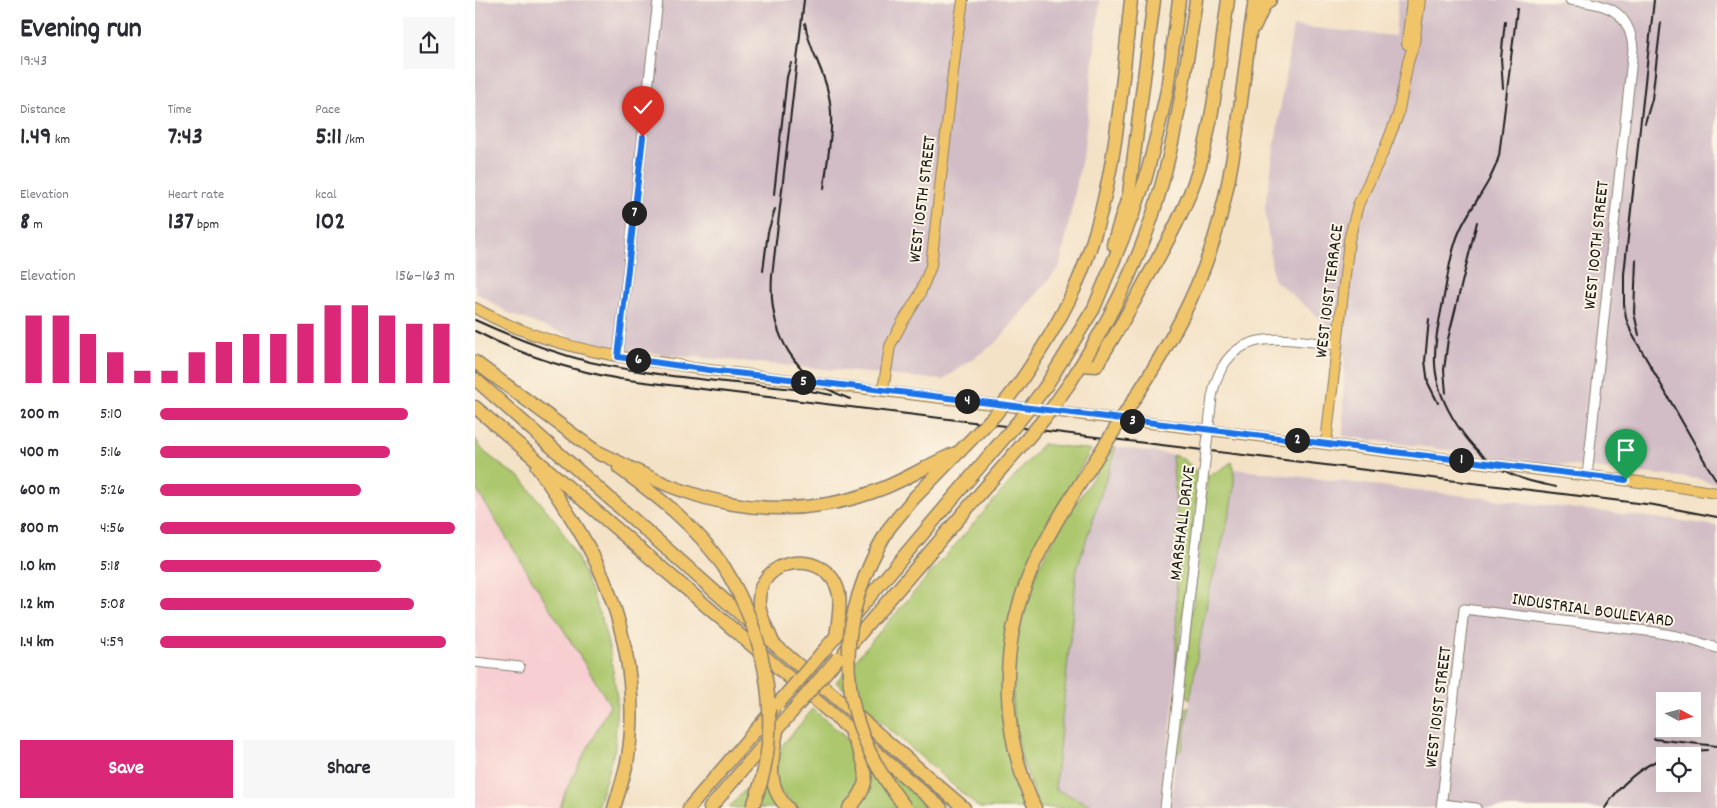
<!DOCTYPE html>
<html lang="en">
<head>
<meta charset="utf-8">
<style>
	body { margin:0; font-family:Dekko,sans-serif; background:#f7f7f7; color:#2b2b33; height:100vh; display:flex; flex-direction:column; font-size:19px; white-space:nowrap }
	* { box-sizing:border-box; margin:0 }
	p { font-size:16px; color:#7c7c81 }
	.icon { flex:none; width:28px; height:28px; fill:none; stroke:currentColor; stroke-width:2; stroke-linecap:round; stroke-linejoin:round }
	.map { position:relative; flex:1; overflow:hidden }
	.sheet { display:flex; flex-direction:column; background:#fff; width:475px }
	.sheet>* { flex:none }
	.needle { width:32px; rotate:97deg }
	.controls { position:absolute; left:1181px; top:692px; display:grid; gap:10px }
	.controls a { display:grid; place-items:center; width:45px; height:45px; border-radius:0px; background:#fff; box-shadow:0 5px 20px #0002; font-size:25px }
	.pin { position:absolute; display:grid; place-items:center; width:42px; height:42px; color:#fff; margin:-51px -21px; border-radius:50% 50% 50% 0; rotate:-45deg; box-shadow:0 0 5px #0007 }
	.pin .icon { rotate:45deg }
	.km { position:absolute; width:25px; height:25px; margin:-12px; border-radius:50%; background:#222; color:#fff; font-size:14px; line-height:25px; text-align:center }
	.round { display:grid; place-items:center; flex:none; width:52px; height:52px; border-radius:0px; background:#f7f7f7 }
	.headline { display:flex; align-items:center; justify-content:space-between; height:85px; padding:0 20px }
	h1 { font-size:28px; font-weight:800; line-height:38px }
	.metrics { display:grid; grid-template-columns:repeat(3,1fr); gap:8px; height:85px; padding:5px 20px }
	.metrics div { display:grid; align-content:center }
	.metrics b { font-size:25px; font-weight:800 }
	.metrics small { font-size:14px; font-weight:400 }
	.metrics p { font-size:14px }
	.chart { height:140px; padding:10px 20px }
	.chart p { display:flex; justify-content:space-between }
	.chart svg { width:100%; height:90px; margin-top:5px; stroke:#db2777; stroke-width:6 }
	.cta { display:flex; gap:10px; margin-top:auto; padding:10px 20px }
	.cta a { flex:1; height:58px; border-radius:0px; background:#db2777; color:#fff; font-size:20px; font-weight:800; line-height:58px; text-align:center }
	.cta a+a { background:#f7f7f7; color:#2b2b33 }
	ul { padding:0 20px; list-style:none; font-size:16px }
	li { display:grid; grid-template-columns:80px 60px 1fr; align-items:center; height:38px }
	li i { height:12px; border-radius:6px; background:#db2777 }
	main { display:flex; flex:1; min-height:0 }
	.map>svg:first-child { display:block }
	.built { fill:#f7cfd2 }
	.industrial { fill:#d2bdc6; fill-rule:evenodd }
	.green { fill:#acc76d; stroke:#647244 }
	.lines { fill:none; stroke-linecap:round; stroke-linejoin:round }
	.minor-casing { stroke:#887f72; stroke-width:11 }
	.major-casing { stroke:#887f72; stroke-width:12 }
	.highway-casing { stroke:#887f72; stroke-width:15 }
	.minor { stroke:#fff; stroke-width:9 }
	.major { stroke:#f0c469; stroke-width:10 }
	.highway { stroke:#f0c469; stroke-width:12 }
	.rail { stroke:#1c1c1c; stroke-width:2 }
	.minor-bridge-casing { stroke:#887f72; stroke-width:11; stroke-linecap:butt }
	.highway-bridge-casing { stroke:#887f72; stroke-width:15; stroke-linecap:butt }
	.minor-bridge { stroke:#fff; stroke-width:9 }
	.highway-bridge { stroke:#f0c469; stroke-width:12 }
	.route-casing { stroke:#fff; stroke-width:10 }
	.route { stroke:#1a73e8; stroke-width:6 }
	.labels { text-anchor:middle; stroke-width:4; stroke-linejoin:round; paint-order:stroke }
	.street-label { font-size:18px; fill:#1c1c1c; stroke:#fcf5e5 }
</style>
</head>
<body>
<main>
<section class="sheet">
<div class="headline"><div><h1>Evening run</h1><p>19:43</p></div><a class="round"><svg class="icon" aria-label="share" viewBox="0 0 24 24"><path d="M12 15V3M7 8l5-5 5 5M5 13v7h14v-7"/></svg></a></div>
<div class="metrics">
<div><p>Distance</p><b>1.49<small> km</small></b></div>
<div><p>Time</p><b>7:43</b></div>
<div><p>Pace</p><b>5:11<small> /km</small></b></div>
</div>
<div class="metrics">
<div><p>Elevation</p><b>8<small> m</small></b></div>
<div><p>Heart rate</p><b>137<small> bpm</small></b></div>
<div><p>kcal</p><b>102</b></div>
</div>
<div class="chart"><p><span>Elevation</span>156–163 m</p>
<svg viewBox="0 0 160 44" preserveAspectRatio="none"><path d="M5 44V11M15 44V11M25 44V20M35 44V29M45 44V38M55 44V38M65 44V29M75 44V24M85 44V20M95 44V20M105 44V15M115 44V6M125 44V6M135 44V11M145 44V15M155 44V15"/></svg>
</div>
<ul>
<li><b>200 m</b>5:10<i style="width:84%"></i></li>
<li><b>400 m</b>5:16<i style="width:78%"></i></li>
<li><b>600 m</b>5:26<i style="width:68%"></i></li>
<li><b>800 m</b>4:56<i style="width:100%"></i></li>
<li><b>1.0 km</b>5:18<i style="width:75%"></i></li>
<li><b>1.2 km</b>5:08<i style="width:86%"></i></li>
<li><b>1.4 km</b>4:59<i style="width:97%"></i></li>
</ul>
<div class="cta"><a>Save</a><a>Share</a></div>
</section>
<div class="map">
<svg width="1242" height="808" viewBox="0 0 1242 808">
	<rect width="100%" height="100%" fill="#fcf5e5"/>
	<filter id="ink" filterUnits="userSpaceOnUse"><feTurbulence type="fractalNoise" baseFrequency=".02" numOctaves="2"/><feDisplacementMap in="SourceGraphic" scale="10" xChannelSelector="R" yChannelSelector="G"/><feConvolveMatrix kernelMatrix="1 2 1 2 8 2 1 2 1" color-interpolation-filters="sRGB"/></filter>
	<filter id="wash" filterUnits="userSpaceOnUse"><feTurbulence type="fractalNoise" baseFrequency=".0096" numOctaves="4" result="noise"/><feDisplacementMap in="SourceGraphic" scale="20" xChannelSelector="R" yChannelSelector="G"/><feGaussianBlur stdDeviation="1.12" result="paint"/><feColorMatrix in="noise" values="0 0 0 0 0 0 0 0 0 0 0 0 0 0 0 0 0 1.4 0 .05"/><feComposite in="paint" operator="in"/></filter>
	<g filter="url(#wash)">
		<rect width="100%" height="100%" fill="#f4e2c7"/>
		<path class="built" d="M0,487L135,705L90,792L85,808H0Z"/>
		<g class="industrial">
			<path d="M0,0H625L609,148L585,266L522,342L468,380L131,349L35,314L0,292Z"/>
			<path d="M923,0H1242V485L1224,479L1062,462L868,436L869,355L852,324L798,279L790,208L818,26L920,36Z"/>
			<path d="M641,447L697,455L702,516L701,681L686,808H622L580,789L602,569Z"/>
			<path d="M759,469L1215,522L1242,526V808H695L701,755L707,749L733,597L755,509ZM1190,701H1218V729H1190ZM1190,756H1218V784H1190Z"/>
		</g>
		<g class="green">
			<path d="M0,438L6,448L12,454L30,468L44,476L83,524L103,559L126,617L135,652L142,698L140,748L122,808H85L90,792L135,705L0,487Z"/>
			<path d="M568,444L616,450L572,526L530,651L554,808H504L361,682Z"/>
			<path d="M638,447H641L602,569L580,789L622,808H564L546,756L538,710L540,648L548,606L564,566L582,532Z"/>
			<path d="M697,455C708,456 719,467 724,477L701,673L702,516Z"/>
			<path d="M757,462C767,488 739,567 733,597C726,631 721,666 715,700L708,690L733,475L743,471Z"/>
			<path d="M714,706L707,749L701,755L705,715L709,709Z"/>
			<path d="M338,709C349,719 361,728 371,738C374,742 376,748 378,752C387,772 387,795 366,808H319L302,788L301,759L309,743Z"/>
			<path d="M393,758L404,763L456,808H434L429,801L421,808H378Z"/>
			<path d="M292,777L307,808H254L278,781Z"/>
		</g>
	</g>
	<g filter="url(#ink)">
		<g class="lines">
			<defs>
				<g id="minor">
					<path d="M1095,0C1129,4 1155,8 1158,49L1112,476"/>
					<path d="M143,357L183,0"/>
					<path d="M737,397C751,323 806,339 862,345"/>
					<path d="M0,662L45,667"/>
					<path d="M967,804L1001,808"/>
					<path d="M690,808L728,480"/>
					<path d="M966,808L989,609L1180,632L1206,637L1242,648"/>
				</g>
				<g id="major">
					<path d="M932,44L937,0"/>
					<path d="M0,308C47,335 99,349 153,358C174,362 196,362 217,368L1198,486L1242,493"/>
					<path d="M408,390L415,346L427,323L444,296L456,266L481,46L488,0"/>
					<path d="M851,443L874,240L883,205L910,148L923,115L933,62L939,43L945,0"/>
				</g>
				<g id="highway">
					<path d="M780,26L789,6L795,0"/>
					<path d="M638,244L654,194L679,0"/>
					<path d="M0,362L126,455"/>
					<path d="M606,365L621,366C639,337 656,308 672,278C693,241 713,205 725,165C740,112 745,54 753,0"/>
					<path d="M0,379L299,644L489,808"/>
					<path d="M594,384C631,327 663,266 682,201C702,135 711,68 721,0"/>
					<path d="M543,385C567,350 589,315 605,276C641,188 646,93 656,0"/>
					<path d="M571,386L619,308L660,209L671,177L686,118L692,90L704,0"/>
					<path d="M660,398C693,347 722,295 740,236C763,159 767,78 780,0"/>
					<path d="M0,407L466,808"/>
					<path d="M119,450C149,464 178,481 209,491C272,514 343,514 406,489C433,479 457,462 484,452"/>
					<path d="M62,467C82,495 101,523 117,554C148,614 164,689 153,757C150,774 144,791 139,808"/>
					<path d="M144,468C186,499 219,524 249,567"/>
					<path d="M414,528L439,498L481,455"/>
					<path d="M297,640C292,628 285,617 284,604C281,555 354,547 364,594C366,607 363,623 361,636"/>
					<path d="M351,648L512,458"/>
					<path d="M370,651L539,454"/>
					<path d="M302,731C297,759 290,786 313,808"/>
					<path d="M214,808L298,710"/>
					<path d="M235,808L315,714"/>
					<path d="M374,808C401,783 390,761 376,734"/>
					<path d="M560,808C526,736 524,652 553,578C570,537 595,499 619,462"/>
				</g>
			</defs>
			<use href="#minor" class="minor-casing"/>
			<use href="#major" class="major-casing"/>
			<use href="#highway" class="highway-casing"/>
			<use href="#minor" class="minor"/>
			<use href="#major" class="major"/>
			<use href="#highway" class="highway"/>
			<g class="rail">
				<path d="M329,0L297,276C293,335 320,379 375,399"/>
				<path d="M1179,0L1149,274V304L1151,318L1156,332L1233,467L1242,481"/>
				<path d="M1042,9L1024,156C1016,184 997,204 985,230C976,251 973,274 969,296C965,318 959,341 960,364C962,404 995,453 1030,471C1046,480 1064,483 1081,487"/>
				<path d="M330,23C333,47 348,68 353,92C361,123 352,158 349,189"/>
				<path d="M1028,88L1026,58L1030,21"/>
				<path d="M1170,123L1177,99L1186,22"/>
				<path d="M299,194L312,77L316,63"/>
				<path d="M1161,260L1159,313L1164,335"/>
				<path d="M288,271L293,232L300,209"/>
				<path d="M954,319L950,361L953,383L963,403"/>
				<path d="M0,320C37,337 75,352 115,362C187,378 262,382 335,391L357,395"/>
				<path d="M0,331C46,355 94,370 145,379L1179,505L1242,517"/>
				<path d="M971,393L969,370L973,339L1002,222"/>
				<path d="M1179,739L1242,746"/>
				<path d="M1193,756L1210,752L1232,750"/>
				<path d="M1130,808C1144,786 1165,767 1190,757"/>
			</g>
			<defs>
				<path id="minor-bridge" d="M728,480L737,397"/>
				<g id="highway-bridge">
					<path d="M484,452L520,415L543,385"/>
					<path d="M539,454L569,419L594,384"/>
					<path d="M512,458L548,416L571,386"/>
					<path d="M619,462L660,398"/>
					<path d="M414,528C356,624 359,720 431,808"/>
					<path d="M249,567C293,638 310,729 277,808"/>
					<path d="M303,704L351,648"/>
					<path d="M315,714L363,658"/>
				</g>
			</defs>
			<use href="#minor-bridge" class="minor-bridge-casing"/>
			<use href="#highway-bridge" class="highway-bridge-casing"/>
			<use href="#minor-bridge" class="minor-bridge"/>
			<use href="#highway-bridge" class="highway-bridge"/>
		</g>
	</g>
	<g class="lines" filter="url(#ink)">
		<defs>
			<path id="route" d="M168,137L143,357L234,370L358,384L1151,480"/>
		</defs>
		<use href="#route" class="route-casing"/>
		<use href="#route" class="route"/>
	</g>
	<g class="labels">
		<g class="street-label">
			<text transform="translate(446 199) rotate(-83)" y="6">WEST 105TH STREET</text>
			<text transform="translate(1120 245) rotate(-84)" y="6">WEST 100TH STREET</text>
			<text transform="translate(853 291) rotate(-83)" y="6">WEST 101ST TERRACE</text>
			<text transform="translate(706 523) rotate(-83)" y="6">MARSHALL DRIVE</text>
			<text transform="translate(1118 609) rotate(8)" y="6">INDUSTRIAL BOULEVARD</text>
			<text transform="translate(962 707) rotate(-83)" y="6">WEST 101ST STREET</text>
		</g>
	</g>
</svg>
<div class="controls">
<a><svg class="needle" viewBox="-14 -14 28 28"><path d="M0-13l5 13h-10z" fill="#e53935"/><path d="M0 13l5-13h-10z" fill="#7c7c81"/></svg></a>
<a><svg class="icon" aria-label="locate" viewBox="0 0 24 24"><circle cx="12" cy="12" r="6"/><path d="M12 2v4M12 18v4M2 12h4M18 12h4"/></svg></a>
</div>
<div class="pin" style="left:1151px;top:480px;background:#1e9e55"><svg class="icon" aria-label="arrive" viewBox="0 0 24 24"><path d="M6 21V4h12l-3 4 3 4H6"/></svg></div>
<div class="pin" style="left:168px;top:137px;background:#d93025"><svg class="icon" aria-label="check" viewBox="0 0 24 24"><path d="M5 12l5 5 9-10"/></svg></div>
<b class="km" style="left:986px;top:460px">1</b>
<b class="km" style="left:822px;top:440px">2</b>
<b class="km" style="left:657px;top:421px">3</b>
<b class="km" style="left:492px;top:401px">4</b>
<b class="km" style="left:328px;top:382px">5</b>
<b class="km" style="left:163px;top:360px">6</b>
<b class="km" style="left:159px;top:213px">7</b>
</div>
</main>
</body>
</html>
